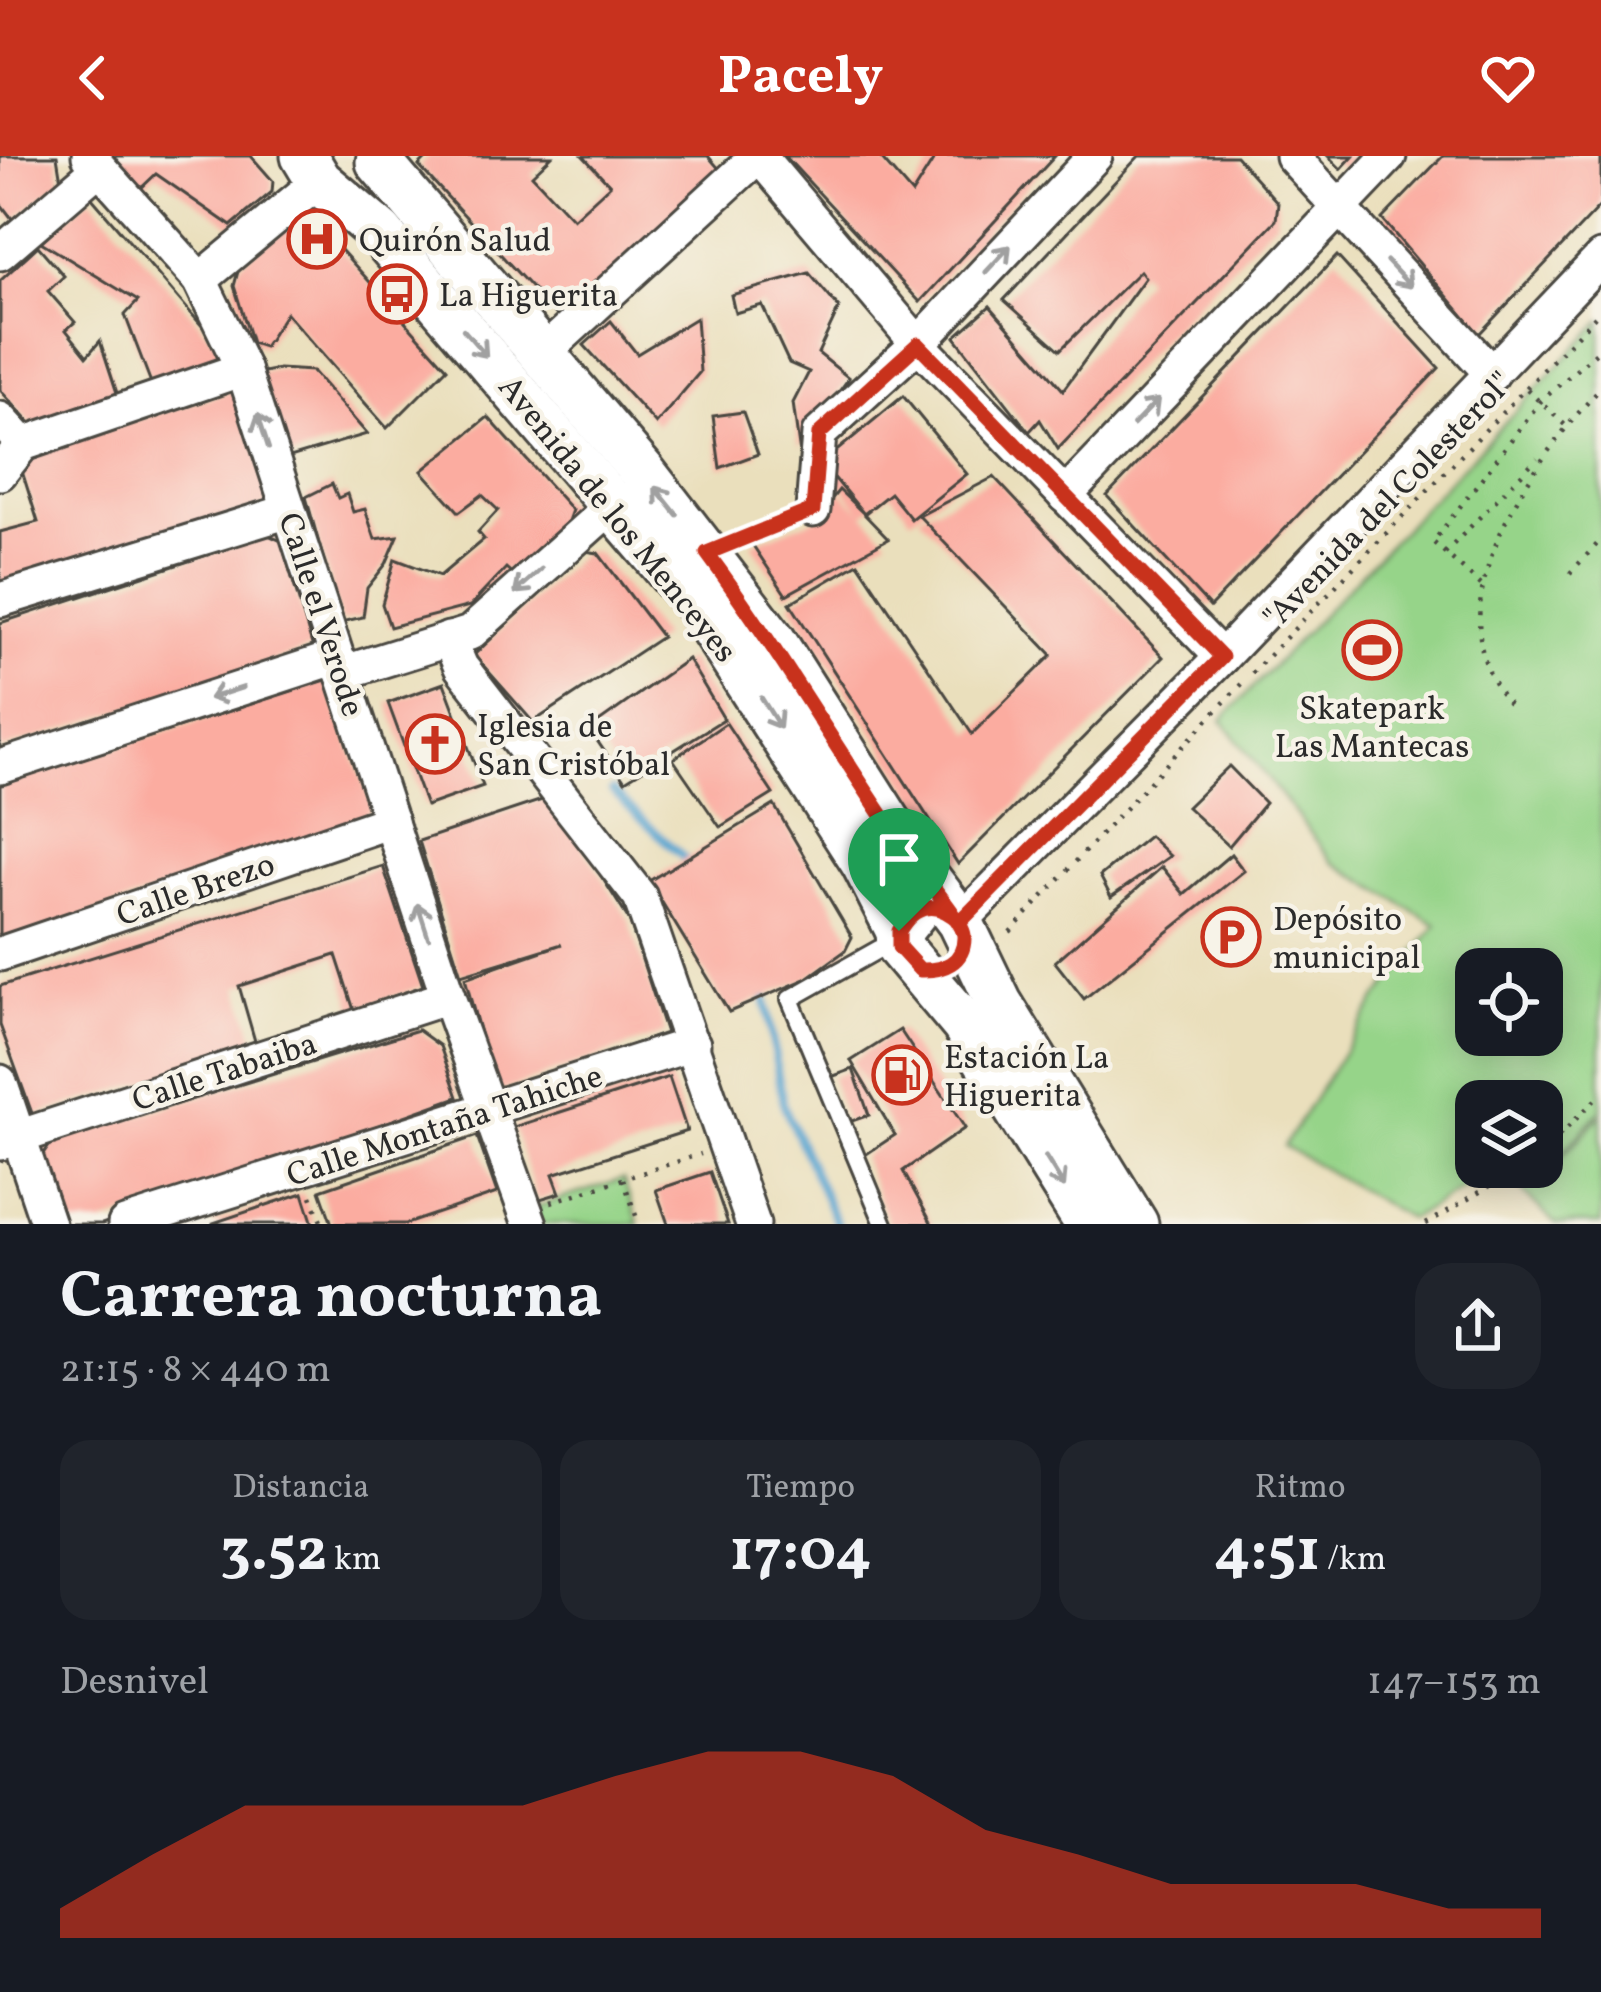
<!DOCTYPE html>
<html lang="es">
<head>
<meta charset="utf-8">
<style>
	body { margin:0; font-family:Vollkorn,serif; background:#20242c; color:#f1f3f6; height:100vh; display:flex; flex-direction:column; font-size:45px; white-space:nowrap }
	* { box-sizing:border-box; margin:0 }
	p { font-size:39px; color:#9ea1a6 }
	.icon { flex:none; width:66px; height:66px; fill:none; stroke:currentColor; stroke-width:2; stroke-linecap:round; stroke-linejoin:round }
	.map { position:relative; height:1068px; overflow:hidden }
	.details { display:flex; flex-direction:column; background:#171b24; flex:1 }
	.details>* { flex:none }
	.buttons { position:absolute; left:1455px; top:792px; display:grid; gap:24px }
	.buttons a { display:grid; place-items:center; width:108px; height:108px; border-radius:24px; background:#171b24; box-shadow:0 6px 30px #0003; font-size:60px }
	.pin { position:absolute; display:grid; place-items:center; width:102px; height:102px; color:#fff; margin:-123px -51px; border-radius:50% 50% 50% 0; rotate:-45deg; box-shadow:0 0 12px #0007 }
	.pin .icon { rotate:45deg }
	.round { display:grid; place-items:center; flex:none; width:126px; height:126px; border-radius:36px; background:#20242c }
	.headline { display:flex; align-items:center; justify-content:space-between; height:204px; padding:0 60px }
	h1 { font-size:66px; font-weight:700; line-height:90px }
	.metrics { display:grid; grid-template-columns:repeat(3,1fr); gap:18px; height:204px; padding:12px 60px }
	.metrics div { display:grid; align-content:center; border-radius:30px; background:#20242c; text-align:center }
	.metrics b { font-size:60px; font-weight:700 }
	.metrics small { font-size:33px; font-weight:400 }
	.metrics p { font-size:33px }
	.chart { height:336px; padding:24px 60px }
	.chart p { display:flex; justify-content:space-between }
	.chart svg { width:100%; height:216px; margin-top:12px; fill:#c8321e; opacity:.7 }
	header { display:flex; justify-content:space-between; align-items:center; height:156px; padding:0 60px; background:#c8321e; color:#fff; font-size:54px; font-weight:700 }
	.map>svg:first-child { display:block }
	.green { fill:#96d489; stroke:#60805a; stroke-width:3; fill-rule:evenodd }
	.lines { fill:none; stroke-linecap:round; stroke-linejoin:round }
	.stream { stroke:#54a2ce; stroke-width:8 }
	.building { fill:#fbaca0 }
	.lane-casing { stroke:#484641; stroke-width:22 }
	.street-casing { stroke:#484641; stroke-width:39 }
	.secondary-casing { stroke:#484641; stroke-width:51 }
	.path { stroke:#484641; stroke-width:4.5; stroke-dasharray:3 9; stroke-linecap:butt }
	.lane { stroke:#fff; stroke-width:16 }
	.street { stroke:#fff; stroke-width:33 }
	.secondary { stroke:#fff; stroke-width:45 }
	.oneway { stroke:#a0a0a0 }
	.route-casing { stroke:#fff; stroke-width:24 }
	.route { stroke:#c8321e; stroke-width:15 }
	.labels { text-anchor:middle; stroke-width:9; stroke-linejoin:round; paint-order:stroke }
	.poi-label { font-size:33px; fill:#2b2b2b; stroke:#f7f3e8; text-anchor:start }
	.street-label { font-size:33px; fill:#2b2b2b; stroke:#f7f3e8 }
</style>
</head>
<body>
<header><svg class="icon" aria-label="back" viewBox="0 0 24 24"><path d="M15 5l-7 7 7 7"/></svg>Pacely<svg class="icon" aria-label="heart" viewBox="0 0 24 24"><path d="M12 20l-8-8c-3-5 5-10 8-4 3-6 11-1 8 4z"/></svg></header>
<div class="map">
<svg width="1601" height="1068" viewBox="0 0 1601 1068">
	<rect width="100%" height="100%" fill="#f7f3e8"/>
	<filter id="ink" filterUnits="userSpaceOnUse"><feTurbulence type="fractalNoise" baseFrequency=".00833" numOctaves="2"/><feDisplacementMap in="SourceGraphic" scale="24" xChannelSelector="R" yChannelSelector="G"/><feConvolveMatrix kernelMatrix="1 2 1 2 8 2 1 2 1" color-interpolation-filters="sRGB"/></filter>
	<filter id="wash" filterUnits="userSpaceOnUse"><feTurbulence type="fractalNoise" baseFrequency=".004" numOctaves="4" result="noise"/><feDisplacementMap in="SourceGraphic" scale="48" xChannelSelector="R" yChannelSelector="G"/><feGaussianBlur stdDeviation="2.7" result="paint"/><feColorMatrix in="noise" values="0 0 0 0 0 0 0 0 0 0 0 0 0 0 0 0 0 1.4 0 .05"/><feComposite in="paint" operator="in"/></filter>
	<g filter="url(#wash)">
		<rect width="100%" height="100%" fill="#eadfbc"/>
		<g class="green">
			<path d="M1601,165V954L1555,1005L1542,993V945H1476V1011H1501L1410,1063L1284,990L1377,843L1437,769L1333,706L1222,564ZM1476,813H1542V879H1476Z"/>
			<path d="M1601,959V1068H1556L1521,1034L1543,1022Z"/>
			<path d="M623,1023L639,1068H530L526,1054Z"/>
		</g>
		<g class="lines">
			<g class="stream">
				<path d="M612,635L686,704"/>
				<path d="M765,841L783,948L837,1068"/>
			</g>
		</g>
		<g id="blocks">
			<g class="building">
				<path d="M0,0H57L61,25L13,64L0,47Z"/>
				<path d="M109,0H251L273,25L272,36L231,70L156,18L139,34Z"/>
				<path d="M429,0H552L532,19L573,63L610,29L583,0H708L728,23L563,166L419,10Z"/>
				<path d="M785,0H879L912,38L936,0H1055L920,146Z"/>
				<path d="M1139,0H1236L1278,47L1276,64L1058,293L1040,264L1029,276L955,181L990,150L1063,234L1145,122L1140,115L1060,194L1004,144Z"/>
				<path d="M1328,0H1353L1341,13Z"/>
				<path d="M1443,0H1601V49L1479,178L1382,63Z"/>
				<path d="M91,41L221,192L219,207L151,227L125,159L138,145L41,86Z"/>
				<path d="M297,62L315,65L447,212L387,272L286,157L264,191L252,187L234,130L240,108Z"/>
				<path d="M38,90L64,120L48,135L75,166L66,174L87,200L100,185L118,240L34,271L0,234V125Z"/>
				<path d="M1337,100L1439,212L1210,451L1107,340Z"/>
				<path d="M809,117L839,152L818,197L849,222L799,291L793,247L809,216L789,207L762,149L735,157L731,139Z"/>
				<path d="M696,162L700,216L656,268L584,189L611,165L637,198Z"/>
				<path d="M279,213L312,215L367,278L287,302L259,217Z"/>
				<path d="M238,233L272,347L0,437V376L38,366L20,309L47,291Z"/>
				<path d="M903,240L967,318L911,363L890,337L864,358L888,383L786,439L752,388L816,362L839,334L864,358L822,307Z"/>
				<path d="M743,256L758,298L720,312L713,260Z"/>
				<path d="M488,261L572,354L568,365L515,420L506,412L470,450L390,471L382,448L395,403L440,420L484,383L478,376L498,354L482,339L459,356L422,315Z"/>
				<path d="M994,321L1163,501L958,708L790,447L858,407L972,578L1052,499L919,360Z"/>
				<path d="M332,328L338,342L347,338L353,356L365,353L375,383L398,380L386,408L367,432L363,461L341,466L306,341Z"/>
				<path d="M268,379L281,385L313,492L0,594V467Z"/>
				<path d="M585,395L598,397L662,481L533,566L474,499Z"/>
				<path d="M688,503L724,563L625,625L589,573Z"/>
				<path d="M326,524L372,650L364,663L0,790V629Z"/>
				<path d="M444,527L483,630L426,650L388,547Z"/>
				<path d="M726,567L773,638L720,671L673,603Z"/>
				<path d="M1229,610L1265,647L1229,690L1187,651Z"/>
				<path d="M551,641L629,764L666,877L496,937L465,822L562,788L461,819L419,685Z"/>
				<path d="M774,649L852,781L845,795L806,823L729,856L649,725Z"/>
				<path d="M1149,680L1170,700L1111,741L1100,720Z"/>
				<path d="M1231,698L1244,715L1084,843L1055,806L1162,711L1184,738Z"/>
				<path d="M383,710L423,830L354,854L336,799L239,830L257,892L33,960L0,869V830Z"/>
				<path d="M418,874L440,890L458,941L102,1068H59L40,1003L52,986Z"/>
				<path d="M900,874L965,972L903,1015L932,1068H889L862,1001L895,979L851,905Z"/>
				<path d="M853,913L869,959L846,967L831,921Z"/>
				<path d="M669,921L687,975L553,1018L560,1037L537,1044L514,971Z"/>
				<path d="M477,980L497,1037L406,1068H332L320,1034Z"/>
				<path d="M710,1016L728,1068H668L656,1034Z"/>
				<path d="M303,1037L313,1068H213V1067Z"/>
			</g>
		</g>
	</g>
	<g filter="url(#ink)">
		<use href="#blocks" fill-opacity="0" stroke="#484641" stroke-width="3"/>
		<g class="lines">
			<defs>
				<path id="lane" d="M884,1068L790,843L879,793L899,792"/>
				<g id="street">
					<path d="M89,0L200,124L243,213L448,841L530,1068"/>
					<path d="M759,0L918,188L1222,501"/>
					<path d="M1292,0L1492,218"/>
					<path d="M0,97L99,12"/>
					<path d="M200,124L319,25"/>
					<path d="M541,199L758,0"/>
					<path d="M0,263L23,288"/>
					<path d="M0,317L23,288L243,213"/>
					<path d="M1065,340L1389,0"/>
					<path d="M813,354L819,278L918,188L1095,0"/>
					<path d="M0,444L289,355"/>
					<path d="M449,483L461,511L640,741L753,1068"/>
					<path d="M342,517L470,477L615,347"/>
					<path d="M0,611L337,501"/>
					<path d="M960,766L1222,501L1601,102"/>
					<path d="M0,798L391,665"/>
					<path d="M0,926L48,1068"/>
					<path d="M0,987L448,841"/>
					<path d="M125,1068L693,888"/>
				</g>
				<g id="secondary">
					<path d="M304,0L319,25L380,77L698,449L864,707L899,775"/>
					<path d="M379,6L641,314L773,485L908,697L960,766L999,847L1135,1068"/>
					<path d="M915,755L899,775L900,792L964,868L1088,1068"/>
				</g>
			</defs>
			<use href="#lane" class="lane-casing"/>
			<use href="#street" class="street-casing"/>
			<use href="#secondary" class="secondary-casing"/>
			<g class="path">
				<path d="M1527,234L1565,269"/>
				<path d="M740,383L786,365"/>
				<path d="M1445,397L1537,302"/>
				<path d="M1570,417L1601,384"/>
				<path d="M1481,429L1433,386L1540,246L1601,192"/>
				<path d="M1252,517L1601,154"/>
				<path d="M1509,548C1427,453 1533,303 1601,232"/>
				<path d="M1010,776L1244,525"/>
				<path d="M1542,997L1601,938"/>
				<path d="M623,1023L639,1068"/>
				<path d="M311,1040L322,1068"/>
				<path d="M551,1046L701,998"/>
				<path d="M1426,1068L1522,1011"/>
			</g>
			<use href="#lane" class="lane"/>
			<use href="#street" class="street"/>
			<use href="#secondary" class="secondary"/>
		</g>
		<defs><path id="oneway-shaft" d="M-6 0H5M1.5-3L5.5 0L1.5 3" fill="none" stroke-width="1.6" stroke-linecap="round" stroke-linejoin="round" transform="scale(3)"/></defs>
		<g class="oneway">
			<use href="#oneway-shaft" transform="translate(998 103) rotate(-47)"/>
			<use href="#oneway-shaft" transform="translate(1399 118) rotate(47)"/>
			<use href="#oneway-shaft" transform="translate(475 187) rotate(49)"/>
			<use href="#oneway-shaft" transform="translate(1146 256) rotate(-46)"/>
			<use href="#oneway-shaft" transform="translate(263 275) rotate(-108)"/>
			<use href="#oneway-shaft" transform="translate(666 345) rotate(-129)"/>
			<use href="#oneway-shaft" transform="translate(528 425) rotate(138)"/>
			<use href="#oneway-shaft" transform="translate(226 537) rotate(162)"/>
			<use href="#oneway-shaft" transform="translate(771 557) rotate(58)"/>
			<use href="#oneway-shaft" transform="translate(423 765) rotate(-108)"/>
			<use href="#oneway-shaft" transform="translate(1055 1016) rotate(58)"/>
		</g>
	</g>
	<g class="lines" filter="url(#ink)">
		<defs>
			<path id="route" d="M899,775C915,747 937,744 960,766L1222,501L918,188L819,278L813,354L707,397C781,497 842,603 913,705C923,720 964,766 964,780C965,807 942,815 920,814L899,791V775"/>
		</defs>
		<use href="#route" class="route-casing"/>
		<use href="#route" class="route"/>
	</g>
	<defs>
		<symbol id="hospital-ring" viewBox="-11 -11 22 22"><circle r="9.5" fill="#f7f3e8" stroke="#c8321e" stroke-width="1.5"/><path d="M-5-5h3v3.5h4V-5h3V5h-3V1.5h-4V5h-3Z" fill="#c8321e"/></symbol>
		<symbol id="bus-ring" viewBox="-11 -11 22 22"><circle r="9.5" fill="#f7f3e8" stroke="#c8321e" stroke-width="1.5"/><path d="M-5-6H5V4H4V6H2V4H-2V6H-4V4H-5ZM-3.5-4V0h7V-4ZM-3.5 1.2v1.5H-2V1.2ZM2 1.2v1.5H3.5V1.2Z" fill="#c8321e"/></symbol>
		<symbol id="stadium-ring" viewBox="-11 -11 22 22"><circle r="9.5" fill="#f7f3e8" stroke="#c8321e" stroke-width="1.5"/><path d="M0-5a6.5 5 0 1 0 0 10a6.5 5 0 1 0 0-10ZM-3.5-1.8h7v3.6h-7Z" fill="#c8321e"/></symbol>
		<symbol id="church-ring" viewBox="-11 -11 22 22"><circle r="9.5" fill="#f7f3e8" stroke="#c8321e" stroke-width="1.5"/><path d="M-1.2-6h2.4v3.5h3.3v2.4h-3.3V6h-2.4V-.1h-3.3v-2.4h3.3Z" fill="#c8321e"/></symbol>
		<symbol id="parking-ring" viewBox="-11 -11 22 22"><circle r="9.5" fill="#f7f3e8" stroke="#c8321e" stroke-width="1.5"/><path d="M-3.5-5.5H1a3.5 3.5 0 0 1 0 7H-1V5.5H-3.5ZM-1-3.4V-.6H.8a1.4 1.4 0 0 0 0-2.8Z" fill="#c8321e"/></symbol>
		<symbol id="fuel-ring" viewBox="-11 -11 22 22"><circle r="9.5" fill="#f7f3e8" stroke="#c8321e" stroke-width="1.5"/><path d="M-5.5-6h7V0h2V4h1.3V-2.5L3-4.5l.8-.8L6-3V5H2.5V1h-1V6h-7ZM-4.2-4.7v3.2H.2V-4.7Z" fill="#c8321e"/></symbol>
	</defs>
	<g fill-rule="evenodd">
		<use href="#hospital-ring" x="284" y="50" width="66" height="66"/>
		<use href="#bus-ring" x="364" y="105" width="66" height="66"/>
		<use href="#stadium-ring" x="1339" y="461" width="66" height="66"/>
		<use href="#church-ring" x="402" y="555" width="66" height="66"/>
		<use href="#parking-ring" x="1198" y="748" width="66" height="66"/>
		<use href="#fuel-ring" x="869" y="886" width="66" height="66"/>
	</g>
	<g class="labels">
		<g class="poi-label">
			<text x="359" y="95">Quirón Salud</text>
			<text x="439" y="150">La Higuerita</text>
			<text x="1372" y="563" text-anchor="middle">Skatepark<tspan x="1372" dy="38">Las Mantecas</tspan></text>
			<text x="477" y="581">Iglesia de<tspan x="477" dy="38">San Cristóbal</tspan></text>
			<text x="1273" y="774">Depósito<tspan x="1273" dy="38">municipal</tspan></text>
			<text x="944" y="912">Estación La<tspan x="944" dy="38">Higuerita</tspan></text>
		</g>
		<g class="street-label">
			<text transform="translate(1387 343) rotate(-46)" y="12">"Avenida del Colesterol"</text>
			<text transform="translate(619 362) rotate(51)" y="12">Avenida de los Menceyes</text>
			<text transform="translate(323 458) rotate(72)" y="12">Calle el Verode</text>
			<text transform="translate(195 732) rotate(-19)" y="12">Calle Brezo</text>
			<text transform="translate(224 914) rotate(-18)" y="12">Calle Tabaiba</text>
			<text transform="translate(444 968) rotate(-18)" y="12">Calle Montaña Tahiche</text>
		</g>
	</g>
</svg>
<div class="buttons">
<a><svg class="icon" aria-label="locate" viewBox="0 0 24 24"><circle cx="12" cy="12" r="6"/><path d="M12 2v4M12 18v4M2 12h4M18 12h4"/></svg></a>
<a><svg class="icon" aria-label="layers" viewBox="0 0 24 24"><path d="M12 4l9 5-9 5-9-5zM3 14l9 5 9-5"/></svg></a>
</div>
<div class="pin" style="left:899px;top:775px;background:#1e9e55"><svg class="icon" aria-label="arrive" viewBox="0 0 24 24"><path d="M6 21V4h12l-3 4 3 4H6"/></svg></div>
</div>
<section class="details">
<div class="headline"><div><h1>Carrera nocturna</h1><p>21:15 · 8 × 440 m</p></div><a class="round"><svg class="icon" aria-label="share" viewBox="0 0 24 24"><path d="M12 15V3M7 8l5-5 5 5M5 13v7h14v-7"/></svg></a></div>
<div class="metrics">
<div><p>Distancia</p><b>3.52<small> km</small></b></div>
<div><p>Tiempo</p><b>17:04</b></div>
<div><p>Ritmo</p><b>4:51<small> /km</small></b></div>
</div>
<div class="chart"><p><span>Desnivel</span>147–153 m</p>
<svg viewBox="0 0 160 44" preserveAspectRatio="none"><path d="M0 44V38L10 27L20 17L30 17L40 17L50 17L60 11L70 6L80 6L90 11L100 22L110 27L120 33L130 33L140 33L150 38L160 38V44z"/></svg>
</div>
</section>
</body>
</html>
